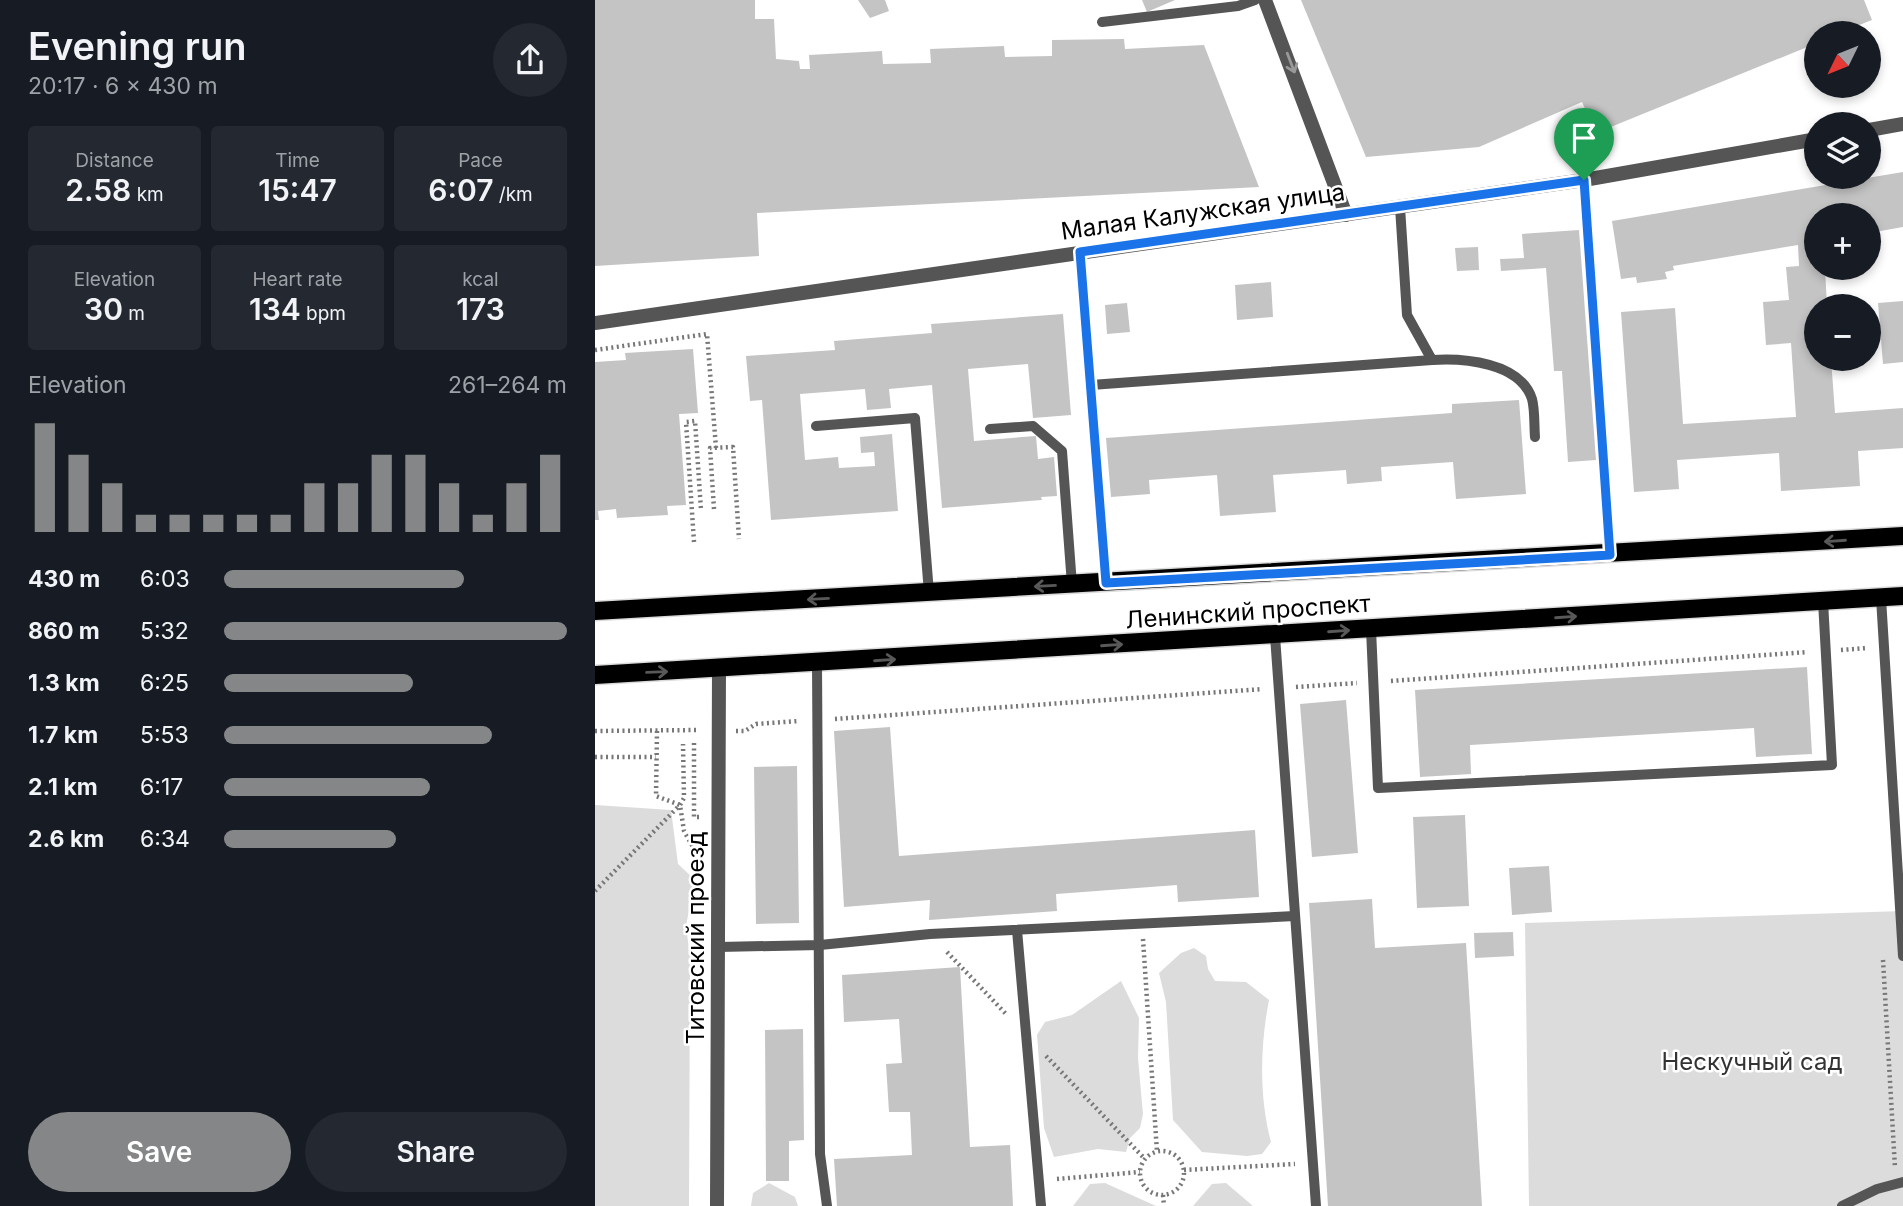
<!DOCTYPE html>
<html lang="en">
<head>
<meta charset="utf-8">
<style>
	body { margin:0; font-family:Inter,sans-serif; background:#242831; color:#f1f3f6; height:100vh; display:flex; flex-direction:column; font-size:26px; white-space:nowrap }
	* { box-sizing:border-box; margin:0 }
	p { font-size:23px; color:#9ea1a6 }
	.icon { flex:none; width:38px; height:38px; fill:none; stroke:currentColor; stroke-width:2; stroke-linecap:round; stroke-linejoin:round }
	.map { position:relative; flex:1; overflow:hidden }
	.sheet { display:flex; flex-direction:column; background:#171b24; width:595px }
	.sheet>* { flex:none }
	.needle { width:46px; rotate:227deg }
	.buttons { position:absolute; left:1209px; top:21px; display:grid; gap:14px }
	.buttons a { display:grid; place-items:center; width:77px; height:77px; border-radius:50%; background:#171b24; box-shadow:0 4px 10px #0003; font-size:35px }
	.pin { position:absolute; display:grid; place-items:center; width:60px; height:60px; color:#fff; margin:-72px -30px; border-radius:50% 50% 50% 0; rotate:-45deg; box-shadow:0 0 7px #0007 }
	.pin .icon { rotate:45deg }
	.round { display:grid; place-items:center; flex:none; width:74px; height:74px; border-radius:37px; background:#242831 }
	.summary { display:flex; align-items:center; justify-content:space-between; height:119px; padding:0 28px }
	h1 { font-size:38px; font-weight:600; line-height:52px }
	.figures { display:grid; grid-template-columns:repeat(3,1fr); gap:10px; height:119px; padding:7px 28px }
	.figures div { display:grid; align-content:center; border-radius:7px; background:#242831; text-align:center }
	.figures b { font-size:30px; font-weight:600 }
	.figures small { font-size:19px; font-weight:400 }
	.figures p { font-size:19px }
	.chart { height:196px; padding:14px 28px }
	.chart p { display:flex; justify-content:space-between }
	.chart svg { width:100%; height:126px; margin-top:7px; stroke:#858687; stroke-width:6 }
	.button { display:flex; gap:14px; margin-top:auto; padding:14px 28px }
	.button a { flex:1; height:80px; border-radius:42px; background:#858687; color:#fff; font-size:28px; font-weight:600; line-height:80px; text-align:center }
	.button a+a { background:#242831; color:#f1f3f6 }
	ul { padding:0 28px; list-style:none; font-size:23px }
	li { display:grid; grid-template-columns:112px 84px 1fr; align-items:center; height:52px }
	li i { height:18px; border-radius:9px; background:#858687 }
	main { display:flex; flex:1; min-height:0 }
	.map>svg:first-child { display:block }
	.green { fill:#dcdcdc }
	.building { fill:#c4c4c4 }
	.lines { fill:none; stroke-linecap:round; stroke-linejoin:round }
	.primary-casing { stroke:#dbdbdb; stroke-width:21 }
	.path { stroke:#777; stroke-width:4.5; stroke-dasharray:2 3.5; stroke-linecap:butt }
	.service { stroke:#555; stroke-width:10 }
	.minor { stroke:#555; stroke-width:14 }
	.primary { stroke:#000; stroke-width:18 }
	.oneway { stroke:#999 }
	.oneway2 { stroke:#595959 }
	.route-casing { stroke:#fff; stroke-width:14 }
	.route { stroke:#1a73e8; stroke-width:9 }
	.labels { text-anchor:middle; stroke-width:5; stroke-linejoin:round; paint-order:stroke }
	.street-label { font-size:24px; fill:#000; stroke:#fff }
	.park-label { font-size:24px; fill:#333; stroke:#fff }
</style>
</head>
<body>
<main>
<section class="sheet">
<div class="summary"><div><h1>Evening run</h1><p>20:17 · 6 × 430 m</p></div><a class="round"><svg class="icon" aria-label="share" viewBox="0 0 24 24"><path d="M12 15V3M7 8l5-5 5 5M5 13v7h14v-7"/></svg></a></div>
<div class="figures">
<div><p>Distance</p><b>2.58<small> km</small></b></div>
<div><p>Time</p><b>15:47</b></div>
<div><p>Pace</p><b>6:07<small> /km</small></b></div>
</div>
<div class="figures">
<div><p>Elevation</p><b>30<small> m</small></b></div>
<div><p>Heart rate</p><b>134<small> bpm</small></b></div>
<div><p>kcal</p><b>173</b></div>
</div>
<div class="chart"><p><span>Elevation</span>261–264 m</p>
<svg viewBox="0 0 160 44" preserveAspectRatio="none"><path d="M5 44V6M15 44V17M25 44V27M35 44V38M45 44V38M55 44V38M65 44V38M75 44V38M85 44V27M95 44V27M105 44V17M115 44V17M125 44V27M135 44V38M145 44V27M155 44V17"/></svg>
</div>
<ul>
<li><b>430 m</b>6:03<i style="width:70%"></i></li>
<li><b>860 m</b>5:32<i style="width:100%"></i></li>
<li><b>1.3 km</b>6:25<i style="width:55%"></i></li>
<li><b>1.7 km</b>5:53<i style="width:78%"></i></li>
<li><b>2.1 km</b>6:17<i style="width:60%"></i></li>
<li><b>2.6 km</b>6:34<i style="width:50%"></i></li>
</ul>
<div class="button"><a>Save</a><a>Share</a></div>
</section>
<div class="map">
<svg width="1308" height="1206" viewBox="0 0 1308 1206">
	<rect width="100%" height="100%" fill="#fff"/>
	<g class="green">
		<path d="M0,805L76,810L83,864L100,880L91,926L95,957L94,1206H0Z"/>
		<path d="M1308,911V1206H934L930,923Z"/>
		<path d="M599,948L611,956L613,969L620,981L651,982L674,1000C665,1046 664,1097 676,1142L667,1154L652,1156L607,1152L578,1120L571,1002L564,973L586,953Z"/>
		<path d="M526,981L544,1018L543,1058L548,1114L545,1128L535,1138L531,1152L503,1149L459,1157L449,1128L442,1035L450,1022L477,1015Z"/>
		<path d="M174,1183L200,1197L203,1206H156L158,1193Z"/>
		<path d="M510,1183L561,1206H478L495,1184Z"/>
		<path d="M631,1183L658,1206H598L617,1184Z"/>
	</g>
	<g class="building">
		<path d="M0,0H160V19H179L181,59L204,61L205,69H215L214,55L287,51L288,64L336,63L335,49L409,46L410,57L457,56V40L529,39L530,49L609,45L664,187L162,213L164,256L0,266Z"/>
		<path d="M263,0H290L294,11L275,18Z"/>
		<path d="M547,0H580L552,12Z"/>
		<path d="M706,0H1269L1277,20L1244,33H1222V43L1001,133L987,102L884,147L771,157Z"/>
		<path d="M1308,172V227L1274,233V215H1222V268H1230L1232,306H1222V359H1236L1240,413L1308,408V448L1263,451L1265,486L1186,491L1184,453L1082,460L1084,489L1039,492L1026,312L1080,308L1088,424L1201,417L1196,343L1171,345L1168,302L1194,300L1191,267L1204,266L1203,245L1078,266L1079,270L1070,272L1072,279L1042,283L1041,277L1026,279L1017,221Z"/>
		<path d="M984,230L1001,460L973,462L967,371H959L951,268L906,271L905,259L929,258L927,234Z"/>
		<path d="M883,247L884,270L862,271L860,248Z"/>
		<path d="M676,282L678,317L642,320L640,285Z"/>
		<path d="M1308,301V362L1288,364L1283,303Z"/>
		<path d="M532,303L535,332L512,334L510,305Z"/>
		<path d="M468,314L476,415L438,418L433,364L373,369L379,441L441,436L443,459L459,457L462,496L446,497L447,500L347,508L337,385L294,389L296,408L272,410L270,389L205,394L210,460L243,457L244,468L280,466L279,452L266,453L265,437L297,434L303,511L176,520L167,400L155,401L151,356L240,350L239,341L337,333L336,324Z"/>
		<path d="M98,349L103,413L84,414L91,505L72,506L73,515L22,518L21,509L3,511L4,520H0V362L31,360L30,353Z"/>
		<path d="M924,400L931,494L861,499L858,462L786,467L787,481L752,484L751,470L678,475L681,512L625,516L622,475L554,480L555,494L516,497L511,438L857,413V404Z"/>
		<path d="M1212,667L1217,754L1161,757L1159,728L875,745L876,774L825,777L820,690Z"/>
		<path d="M751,700L763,853L717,857L705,704Z"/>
		<path d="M295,727L304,856L660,830L664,897L583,902L582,885L461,894L462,911L334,920L335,900L249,907L239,731Z"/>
		<path d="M202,766L204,923L161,924L159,767Z"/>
		<path d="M870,815L874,906L822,908L818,817Z"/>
		<path d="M954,866L957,912L917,915L914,868Z"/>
		<path d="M777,899L780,948L871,943L887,1206H733L714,903Z"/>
		<path d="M918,932L919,956L880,958L879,933Z"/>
		<path d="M365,967L375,1147L415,1145L418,1206H242L239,1159L317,1155L315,1112H294L291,1064L307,1063L304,1019L249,1022L247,975Z"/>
		<path d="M208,1029L209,1140L194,1141V1181H171L170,1030Z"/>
	</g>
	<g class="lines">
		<defs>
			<g id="primary">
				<path d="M0,611L1308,536"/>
				<path d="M0,675L1308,596"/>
			</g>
		</defs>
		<use href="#primary" class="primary-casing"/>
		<g class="path">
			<path d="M0,350L112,334L121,448"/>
			<path d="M119,509L115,448L138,447L144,539"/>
			<path d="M99,542L91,422L100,421L106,510"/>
			<path d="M1246,650L1272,648"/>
			<path d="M796,681L1213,652"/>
			<path d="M701,687L762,683"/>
			<path d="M240,719L668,689"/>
			<path d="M0,731L104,730"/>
			<path d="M62,731L61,796L85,805L89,831L102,854"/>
			<path d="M141,731H150L161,724L204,721"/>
			<path d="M99,743V817H104"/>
			<path d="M0,757H61"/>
			<path d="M0,891L85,805L89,798L88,744"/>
			<path d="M548,939L562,1152"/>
			<path d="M352,952L411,1014"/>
			<path d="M1288,960L1300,1168"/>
			<path d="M451,1056L550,1159"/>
			<circle cx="567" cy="1173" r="22"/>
			<path d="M589,1170L700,1164"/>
			<path d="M462,1179L545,1172"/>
			<path d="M568,1195L569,1206"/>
		</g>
		<g class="service">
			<path d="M507,22L643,6L660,0"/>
			<path d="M989,180L1015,555"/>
			<path d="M805,207L812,315L837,360C868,358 925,362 937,399C940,410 939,425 940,437"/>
			<path d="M486,252L511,583"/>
			<path d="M496,385L837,360"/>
			<path d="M221,426L320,418L334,593"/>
			<path d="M395,429L438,426L467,451L477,585"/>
			<path d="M1286,598L1308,956"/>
			<path d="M776,629L783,788L1237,765L1228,601"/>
			<path d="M680,636L721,1206"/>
			<path d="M222,664L225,1154L232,1206"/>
			<path d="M422,930L446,1206"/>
			<path d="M124,947L225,945L335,934L700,916"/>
			<path d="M1247,1206L1282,1189L1308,1182"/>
		</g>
		<g class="minor">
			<path d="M670,0L751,215"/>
			<path d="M1274,130L1308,124"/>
			<path d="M0,323L989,180L1222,139"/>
			<path d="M122,1206L124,670"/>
		</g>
		<use href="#primary" class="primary"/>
	</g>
	<defs><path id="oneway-shaft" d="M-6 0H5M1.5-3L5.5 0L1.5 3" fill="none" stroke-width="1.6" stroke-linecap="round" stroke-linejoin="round" transform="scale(1.75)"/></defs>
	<use class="oneway" href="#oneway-shaft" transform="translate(696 63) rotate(69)"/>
	<g class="oneway2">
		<use href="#oneway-shaft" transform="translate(1240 541) rotate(176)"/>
		<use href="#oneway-shaft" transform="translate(450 586) rotate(177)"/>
		<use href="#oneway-shaft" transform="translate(223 599) rotate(177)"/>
		<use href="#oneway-shaft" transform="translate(971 617) rotate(-4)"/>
		<use href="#oneway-shaft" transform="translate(744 631) rotate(-4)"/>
		<use href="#oneway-shaft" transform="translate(517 645) rotate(-4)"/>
		<use href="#oneway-shaft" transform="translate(290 660) rotate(-4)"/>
		<use href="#oneway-shaft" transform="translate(62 672) rotate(-2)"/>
	</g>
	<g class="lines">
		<defs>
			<path id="route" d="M989,180L1015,555L511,583L485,252Z"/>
		</defs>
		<use href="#route" class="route-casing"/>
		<use href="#route" class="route"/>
	</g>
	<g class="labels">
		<g class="street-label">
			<text transform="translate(608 212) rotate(-8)" y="8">Малая Калужская улица</text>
			<text transform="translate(653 612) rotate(-4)" y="8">Ленинский проспект</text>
			<text transform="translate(101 938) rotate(-90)" y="8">Титовский проезд</text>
		</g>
		<g class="park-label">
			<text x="1157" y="1070">Нескучный сад</text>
		</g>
	</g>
</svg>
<div class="buttons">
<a><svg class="needle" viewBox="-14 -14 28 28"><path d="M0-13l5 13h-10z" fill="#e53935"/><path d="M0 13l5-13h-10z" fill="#9ea1a6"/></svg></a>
<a><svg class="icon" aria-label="layers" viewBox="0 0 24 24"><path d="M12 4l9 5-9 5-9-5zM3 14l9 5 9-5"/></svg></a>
<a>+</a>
<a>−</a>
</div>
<div class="pin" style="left:989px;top:180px;background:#1e9e55"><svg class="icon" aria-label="arrive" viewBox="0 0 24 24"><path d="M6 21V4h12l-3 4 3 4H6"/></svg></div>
</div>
</main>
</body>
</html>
